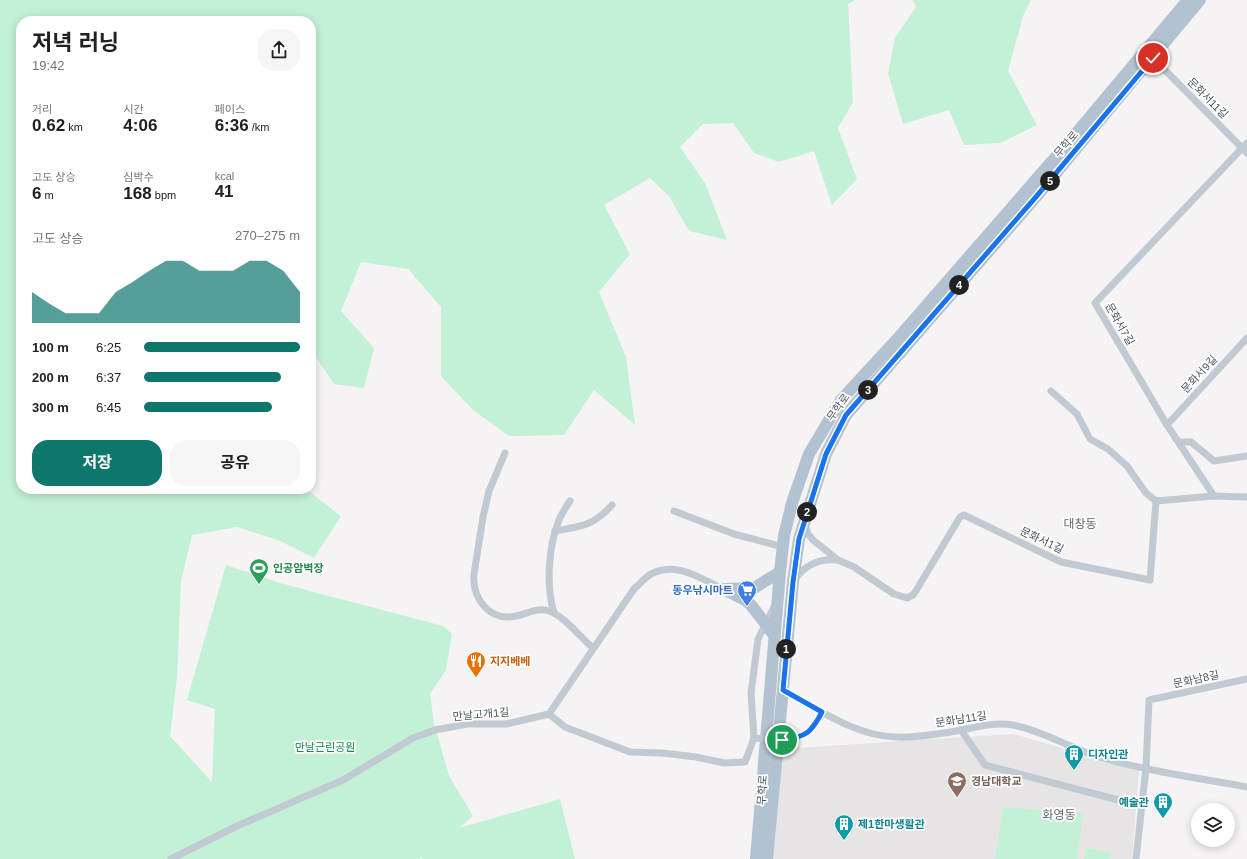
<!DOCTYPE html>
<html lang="ko">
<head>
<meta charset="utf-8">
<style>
	body { margin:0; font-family:Arial,"Noto Sans KR",sans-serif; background:#f6f6f6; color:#202124; height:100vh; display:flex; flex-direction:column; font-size:15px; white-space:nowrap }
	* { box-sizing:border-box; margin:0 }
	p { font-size:13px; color:#757577 }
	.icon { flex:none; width:22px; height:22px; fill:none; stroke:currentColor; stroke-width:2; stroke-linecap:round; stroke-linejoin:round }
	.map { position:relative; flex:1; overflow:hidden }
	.sheet { position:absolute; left:16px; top:16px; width:300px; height:478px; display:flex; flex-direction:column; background:#fff; border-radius:16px; box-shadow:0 2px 10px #0003 }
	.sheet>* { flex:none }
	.fabs { position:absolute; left:1191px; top:803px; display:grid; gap:8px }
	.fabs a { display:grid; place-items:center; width:44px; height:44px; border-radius:50%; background:#fff; box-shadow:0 2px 10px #0003; font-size:20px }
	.pin { position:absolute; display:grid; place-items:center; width:34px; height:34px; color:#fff; margin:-17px; border:2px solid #fff; border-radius:50%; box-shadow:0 1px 4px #0007 }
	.km { position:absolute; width:20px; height:20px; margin:-10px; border-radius:50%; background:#222; color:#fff; font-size:11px; line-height:20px; text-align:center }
	.round { display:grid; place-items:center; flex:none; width:42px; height:42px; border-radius:16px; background:#f6f6f6 }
	.headline { display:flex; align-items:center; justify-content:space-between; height:68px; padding:0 16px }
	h1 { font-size:22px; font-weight:700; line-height:30px }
	.metrics { display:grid; grid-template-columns:repeat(3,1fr); gap:6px; height:68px; padding:4px 16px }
	.metrics div { display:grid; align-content:center }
	.metrics b { font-size:17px; font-weight:700 }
	.metrics small { font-size:11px; font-weight:400 }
	.metrics p { font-size:11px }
	.chart { height:112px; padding:8px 16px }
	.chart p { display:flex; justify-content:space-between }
	.chart svg { width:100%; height:72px; margin-top:4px; fill:#0f766e; opacity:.7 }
	.primary-button { display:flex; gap:8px; margin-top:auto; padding:8px 16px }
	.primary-button a { flex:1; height:46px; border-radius:16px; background:#0f766e; color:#fff; font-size:16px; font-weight:700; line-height:46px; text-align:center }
	.primary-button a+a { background:#f6f6f6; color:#202124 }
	ul { padding:0 16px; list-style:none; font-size:13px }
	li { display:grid; grid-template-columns:64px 48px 1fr; align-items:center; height:30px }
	li i { height:10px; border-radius:5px; background:#0f766e }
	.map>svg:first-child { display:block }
	.education { fill:#e6e4e5 }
	.green { fill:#c3f1d5 }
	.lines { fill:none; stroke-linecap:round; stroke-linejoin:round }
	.street { stroke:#c1cad2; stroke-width:7 }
	.primary { stroke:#b3c2d1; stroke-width:12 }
	.street-bridge { stroke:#c1cad2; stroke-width:7 }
	.route-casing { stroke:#fff; stroke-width:8 }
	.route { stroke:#1a73e8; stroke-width:5 }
	.labels { text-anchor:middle; stroke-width:3.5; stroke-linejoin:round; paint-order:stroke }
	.street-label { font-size:11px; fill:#4a5661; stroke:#fff }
	.leisure-label { font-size:11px; font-weight:bold; fill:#27864d; stroke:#fff; text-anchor:start }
	.shop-label { font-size:11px; font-weight:bold; fill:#366cbe; stroke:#fff; text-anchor:end }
	.food-label { font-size:11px; font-weight:bold; fill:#c56008; stroke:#fff; text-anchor:start }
	.park-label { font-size:11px; fill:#17864f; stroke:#fff }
	.culture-label { font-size:11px; font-weight:bold; fill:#0d838f; stroke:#fff; text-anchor:start }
	.education-label { font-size:11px; font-weight:bold; fill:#785e54; stroke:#fff; text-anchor:start }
	.neighbourhood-label { font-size:12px; fill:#5f6368; stroke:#fff }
</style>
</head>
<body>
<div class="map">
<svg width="1247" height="859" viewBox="0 0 1247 859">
	<rect width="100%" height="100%" fill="#f5f3f3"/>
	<path class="education" d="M1013,734L1139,770L1132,859H770L780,749Z"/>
	<g class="green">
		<path d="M0,0H855L848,4L853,102L838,128L857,179L832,205L814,151L779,162L754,153L733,123L703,124L680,147L705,183L727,240L689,231L669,196L650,178L604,205L630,254L599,292L626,357L635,425L594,390L564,435L509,436L473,410L441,376V307L408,269L361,262L341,311L374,348L364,388L334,384L311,350V21H21V489H306L341,516L314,558L278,540L237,527L192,535L181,581L177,677L170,736L212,782L215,709L187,700L226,565L280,583L443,626L452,634L446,670L430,694L434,723L449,776L473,816L459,828L560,799L575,859H422V857L419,859H0Z"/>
		<path d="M913,0H1031L1023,16L1008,71L1037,125L1000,143L964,145L949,110L903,124L888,73L895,38L916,7Z"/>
		<path d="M1003,807L1083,813L1077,859H995Z"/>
		<path d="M1086,848L1110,852L1109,859H1084Z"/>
	</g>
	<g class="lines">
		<g class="street">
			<path d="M1153,58L1247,153"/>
			<path d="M1051,391L1077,414L1090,439L1108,449L1127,466L1146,493L1156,501"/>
			<path d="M1167,425L1247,338"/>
			<path d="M1179,442H1191L1214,461L1247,456"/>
			<path d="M505,453L489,491L483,517L474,574C472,598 489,622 516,616C527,614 537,607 549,611C563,615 581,638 593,648"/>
			<path d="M1214,496L1167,425L1095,303L1247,143"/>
			<path d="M1156,501L1214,496L1247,497"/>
			<path d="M674,511L734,534L783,547"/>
			<path d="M805,524L808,534L813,540L838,560L854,567L894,594L907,598L913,595L917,589L960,517L964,515L1061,562L1150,580L1156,501"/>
			<path d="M555,531C582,526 593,526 612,505"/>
			<path d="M795,579C805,565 820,558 838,560"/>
			<path d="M554,613C546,586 548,547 559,520C562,513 566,507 570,501"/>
			<path d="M783,690C818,709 855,736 896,737C912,738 929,735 944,733C967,730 991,721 1013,725C1043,731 1070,748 1099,757C1147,771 1198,778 1247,787"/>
			<path d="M549,714L565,727L630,752L662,753L696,757L724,763L745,762L754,738L751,693L758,639L775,605"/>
			<path d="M961,730L985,765L1141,806"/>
			<path d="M783,740C806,737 811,732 822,712"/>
			<path d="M171,859L235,827L343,780L413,738L435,730L467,724H506L549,714L634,589C640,584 646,576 653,573C678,562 700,578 723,589"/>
			<path d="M1136,859L1146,768L1149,700L1247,679"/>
		</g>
		<g class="primary">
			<path d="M723,589L745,600L751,605L774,635"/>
			<path d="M726,589L754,588L780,572"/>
			<path d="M756,859L780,572L784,536L792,503L809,454L841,400L900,336L1074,136L1188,0"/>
			<path d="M767,859L793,582L799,539L826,454L846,415L1035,198L1200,0"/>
		</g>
		<path class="street-bridge" d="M754,738L783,740"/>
	</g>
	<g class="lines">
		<defs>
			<path id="route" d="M782,740C806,737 811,733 822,712L783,690L793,582L799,539L826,454L846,415L1035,198L1153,58"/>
		</defs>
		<use href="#route" class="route-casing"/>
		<use href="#route" class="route"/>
	</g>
	<defs>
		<symbol id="stadium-pin" viewBox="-11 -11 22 30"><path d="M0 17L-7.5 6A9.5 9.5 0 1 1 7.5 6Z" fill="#2e9e5b" stroke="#fff"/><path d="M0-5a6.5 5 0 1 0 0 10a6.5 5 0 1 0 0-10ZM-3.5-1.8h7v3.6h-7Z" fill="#fff"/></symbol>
		<symbol id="supermarket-pin" viewBox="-11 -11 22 30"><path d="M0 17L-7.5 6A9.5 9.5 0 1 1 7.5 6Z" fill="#3f7fe0" stroke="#fff"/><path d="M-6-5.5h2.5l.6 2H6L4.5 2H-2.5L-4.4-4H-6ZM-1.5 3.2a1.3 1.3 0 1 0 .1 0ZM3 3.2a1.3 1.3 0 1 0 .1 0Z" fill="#fff"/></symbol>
		<symbol id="restaurant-pin" viewBox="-11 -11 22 30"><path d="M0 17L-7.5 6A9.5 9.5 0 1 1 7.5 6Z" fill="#e8710a" stroke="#fff"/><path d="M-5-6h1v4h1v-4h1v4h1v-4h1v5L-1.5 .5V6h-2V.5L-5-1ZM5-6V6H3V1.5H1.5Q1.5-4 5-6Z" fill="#fff"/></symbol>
		<symbol id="building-pin" viewBox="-11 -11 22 30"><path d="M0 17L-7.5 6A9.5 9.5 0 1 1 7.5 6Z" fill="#0f9aa8" stroke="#fff"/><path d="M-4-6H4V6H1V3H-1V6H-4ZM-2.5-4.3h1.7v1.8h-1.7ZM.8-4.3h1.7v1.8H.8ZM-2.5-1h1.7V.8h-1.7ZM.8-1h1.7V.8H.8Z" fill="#fff"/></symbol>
		<symbol id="university-pin" viewBox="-11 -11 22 30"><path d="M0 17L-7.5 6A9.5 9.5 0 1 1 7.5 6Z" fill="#8d6e63" stroke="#fff"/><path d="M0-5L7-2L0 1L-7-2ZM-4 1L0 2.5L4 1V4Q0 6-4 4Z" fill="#fff"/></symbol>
	</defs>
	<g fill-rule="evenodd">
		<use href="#stadium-pin" x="248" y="557" width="22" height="30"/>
		<use href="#supermarket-pin" x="736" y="579" width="22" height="30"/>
		<use href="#restaurant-pin" x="465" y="650" width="22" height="30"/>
		<use href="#building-pin" x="1063" y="743" width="22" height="30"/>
		<use href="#university-pin" x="946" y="770" width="22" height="30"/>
		<use href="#building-pin" x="1152" y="791" width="22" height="30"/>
		<use href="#building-pin" x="833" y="813" width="22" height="30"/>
	</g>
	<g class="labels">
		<g class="street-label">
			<text transform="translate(1208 98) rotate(45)" y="4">문화서11길</text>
			<text transform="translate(1066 144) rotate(-49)" y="4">무학로</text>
			<text transform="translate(1120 324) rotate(60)" y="4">문화서7길</text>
			<text transform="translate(1199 374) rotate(-47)" y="4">문화서9길</text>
			<text transform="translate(838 407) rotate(-55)" y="4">무학로</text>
			<text transform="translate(1042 540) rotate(25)" y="4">문화서1길</text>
			<text transform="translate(1196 679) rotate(-12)" y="4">문화남8길</text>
			<text transform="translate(481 714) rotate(-5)" y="4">만날고개1길</text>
			<text transform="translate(961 719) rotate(-9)" y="4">문화남11길</text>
			<text transform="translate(762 790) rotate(-86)" y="4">무학로</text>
		</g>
		<g class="leisure-label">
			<text x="273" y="572">인공암벽장</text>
		</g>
		<g class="shop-label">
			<text x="733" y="594">동우낚시마트</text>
		</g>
		<g class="food-label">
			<text x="490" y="665">지지베베</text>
		</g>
		<g class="park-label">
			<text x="325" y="751">만날근린공원</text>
		</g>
		<g class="culture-label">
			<text x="1088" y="758">디자인관</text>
			<text x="1149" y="806" text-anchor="end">예술관</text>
			<text x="858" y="828">제1한마생활관</text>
		</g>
		<g class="education-label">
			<text x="971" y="785">경남대학교</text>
		</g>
		<g class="neighbourhood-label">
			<text x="1080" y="528">대창동</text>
			<text x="1059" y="819">화영동</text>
		</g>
	</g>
</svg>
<div class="fabs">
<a><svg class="icon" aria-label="layers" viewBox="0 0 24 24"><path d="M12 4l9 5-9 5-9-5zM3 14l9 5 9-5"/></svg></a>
</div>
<div class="pin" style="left:782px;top:740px;background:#1e9e55"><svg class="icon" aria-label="arrive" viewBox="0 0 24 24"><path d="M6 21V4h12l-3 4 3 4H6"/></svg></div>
<div class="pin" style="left:1153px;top:58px;background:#d93025"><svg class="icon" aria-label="check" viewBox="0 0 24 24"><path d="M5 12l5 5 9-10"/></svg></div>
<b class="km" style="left:786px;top:649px">1</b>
<b class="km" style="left:807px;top:512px">2</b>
<b class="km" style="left:868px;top:390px">3</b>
<b class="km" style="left:959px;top:285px">4</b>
<b class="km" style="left:1050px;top:181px">5</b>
<section class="sheet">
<div class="headline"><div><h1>저녁 러닝</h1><p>19:42</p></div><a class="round"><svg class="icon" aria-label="share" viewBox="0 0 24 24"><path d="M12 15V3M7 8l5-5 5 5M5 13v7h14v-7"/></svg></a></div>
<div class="metrics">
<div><p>거리</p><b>0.62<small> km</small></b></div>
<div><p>시간</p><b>4:06</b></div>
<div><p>페이스</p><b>6:36<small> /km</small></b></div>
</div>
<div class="metrics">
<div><p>고도 상승</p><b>6<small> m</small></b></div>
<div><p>심박수</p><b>168<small> bpm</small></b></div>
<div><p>kcal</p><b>41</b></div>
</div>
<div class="chart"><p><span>고도 상승</span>270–275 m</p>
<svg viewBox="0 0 160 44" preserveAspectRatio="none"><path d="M0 44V25L10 32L20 38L30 38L40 38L50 25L60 19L70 12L80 6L90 6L100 12L110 12L120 12L130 6L140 6L150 12L160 25V44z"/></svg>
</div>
<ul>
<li><b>100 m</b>6:25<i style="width:100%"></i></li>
<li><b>200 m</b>6:37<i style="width:88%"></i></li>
<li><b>300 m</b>6:45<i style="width:82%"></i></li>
</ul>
<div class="primary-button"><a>저장</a><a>공유</a></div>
</section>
</div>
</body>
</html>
